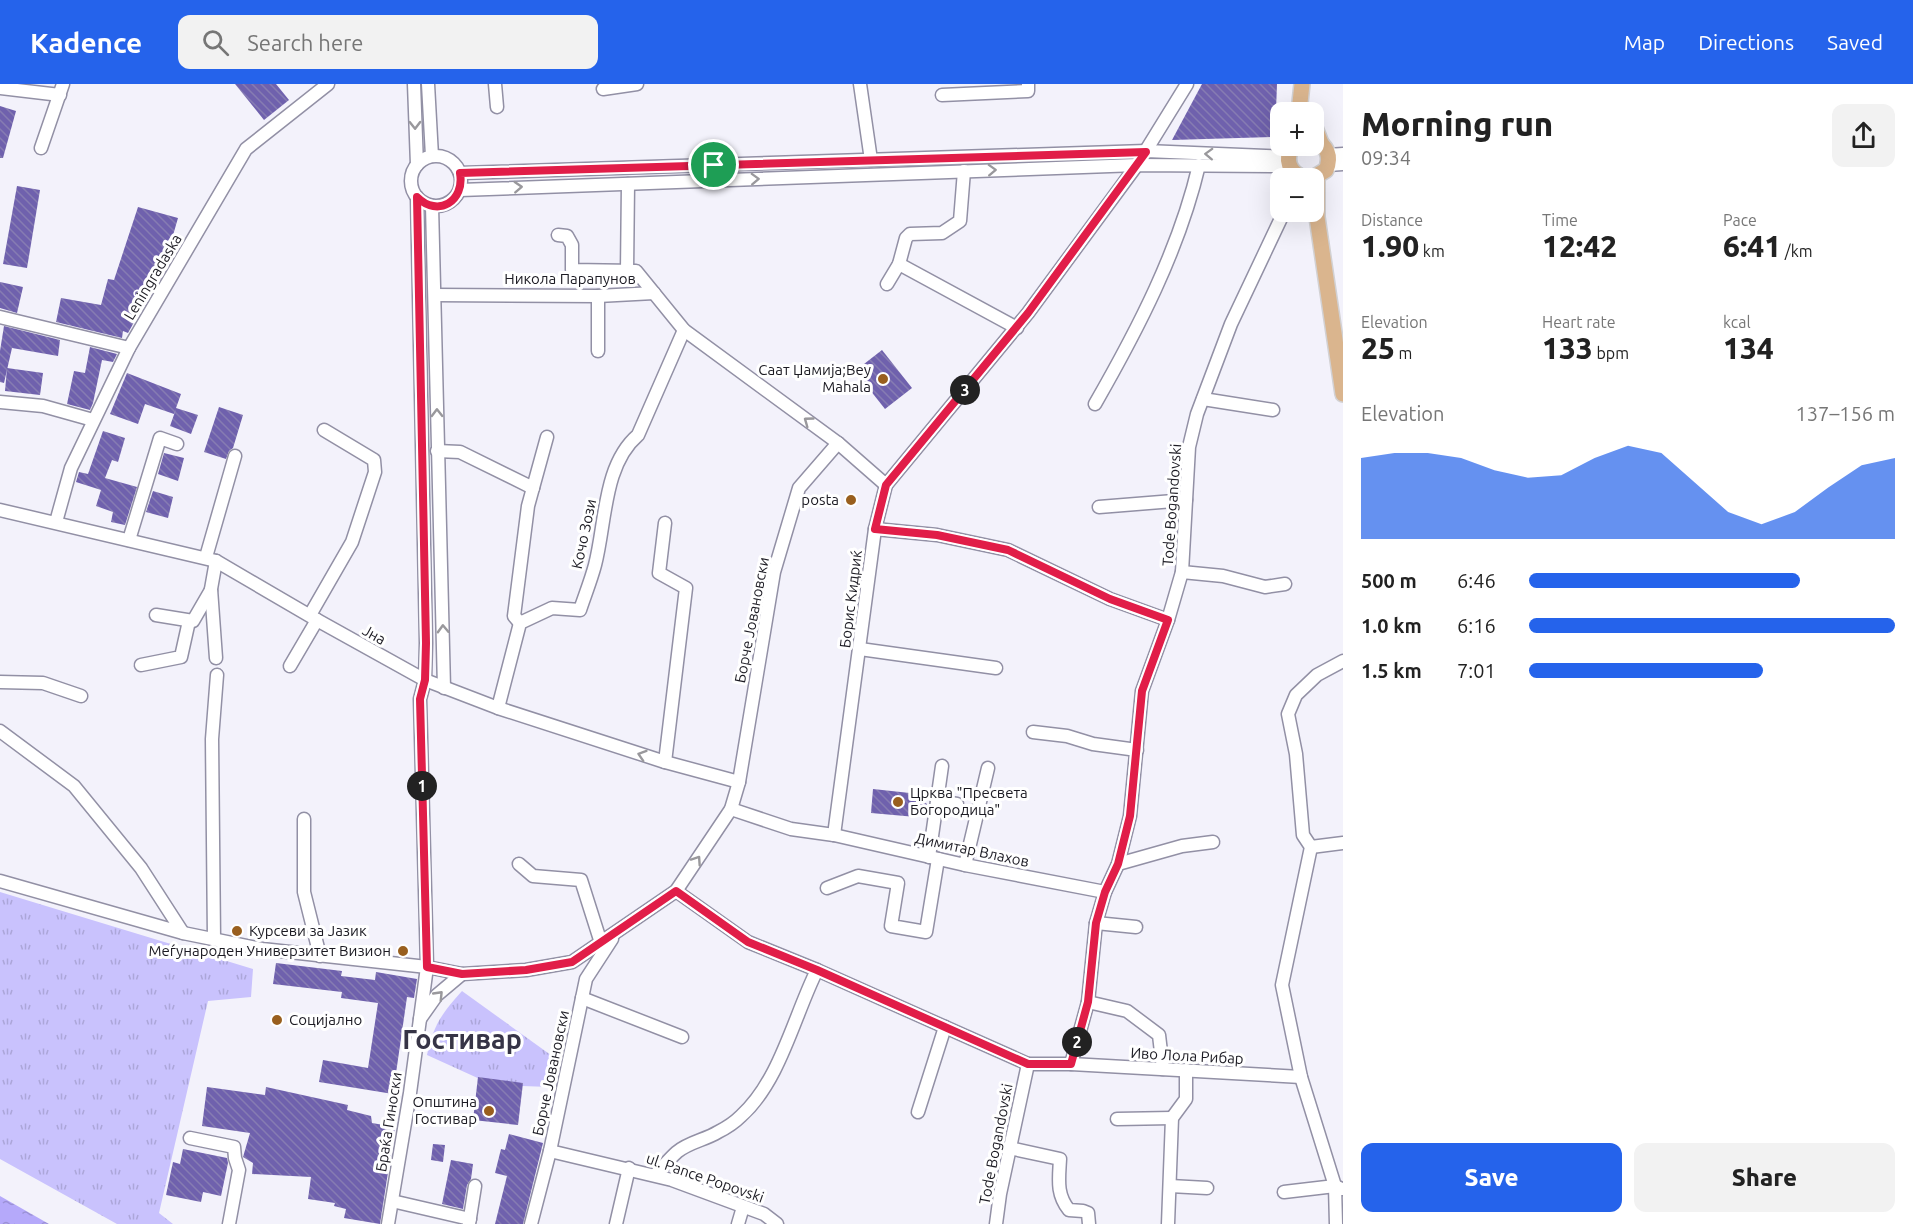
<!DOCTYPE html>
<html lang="en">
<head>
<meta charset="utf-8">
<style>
	body { margin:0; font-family:Ubuntu,sans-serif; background:#f2f2f2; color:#222; height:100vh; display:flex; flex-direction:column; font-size:22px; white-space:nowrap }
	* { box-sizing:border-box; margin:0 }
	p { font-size:20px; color:#767676 }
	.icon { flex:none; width:33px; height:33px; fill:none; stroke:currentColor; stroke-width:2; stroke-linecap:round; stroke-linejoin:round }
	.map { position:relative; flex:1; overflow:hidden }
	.panel { display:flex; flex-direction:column; background:#fff; width:570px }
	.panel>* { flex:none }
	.controls { position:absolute; left:1270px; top:18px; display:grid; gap:12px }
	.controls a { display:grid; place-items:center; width:54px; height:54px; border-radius:12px; background:#fff; box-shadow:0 6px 24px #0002; font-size:30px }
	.pin { position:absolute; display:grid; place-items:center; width:51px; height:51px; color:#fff; margin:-26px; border:3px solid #fff; border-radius:50%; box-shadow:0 2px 6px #0007 }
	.km { position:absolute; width:30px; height:30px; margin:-15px; border-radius:50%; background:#222; color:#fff; font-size:16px; line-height:30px; text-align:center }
	.round { display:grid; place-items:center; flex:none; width:63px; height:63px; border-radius:12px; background:#f2f2f2 }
	.overview { display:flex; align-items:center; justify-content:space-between; height:102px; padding:0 18px }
	h1 { font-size:33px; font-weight:800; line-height:45px }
	.figures { display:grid; grid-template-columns:repeat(3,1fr); gap:9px; height:102px; padding:6px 18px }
	.figures div { display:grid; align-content:center }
	.figures b { font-size:30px; font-weight:800 }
	.figures small { font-size:16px; font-weight:400 }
	.figures p { font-size:16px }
	.chart { height:168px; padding:12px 18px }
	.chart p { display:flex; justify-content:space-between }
	.chart svg { width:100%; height:108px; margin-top:6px; fill:#2563eb; opacity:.7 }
	.cta { display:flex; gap:12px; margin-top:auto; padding:12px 18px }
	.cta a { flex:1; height:69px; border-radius:12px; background:#2563eb; color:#fff; font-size:24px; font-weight:800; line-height:69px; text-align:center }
	.cta a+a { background:#f2f2f2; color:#222 }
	ul { padding:0 18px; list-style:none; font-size:20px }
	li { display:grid; grid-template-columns:96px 72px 1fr; align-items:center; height:45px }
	li i { height:15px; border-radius:8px; background:#2563eb }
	header { display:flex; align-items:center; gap:36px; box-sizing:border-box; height:84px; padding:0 30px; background:#2563eb; color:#fff }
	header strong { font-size:28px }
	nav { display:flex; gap:33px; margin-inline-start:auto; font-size:21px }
	.search { width:420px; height:54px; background:#f2f2f2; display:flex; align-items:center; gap:15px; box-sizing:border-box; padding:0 21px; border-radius:12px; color:#767676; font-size:22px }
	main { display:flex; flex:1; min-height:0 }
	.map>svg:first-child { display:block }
	.park { fill:url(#park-tufts) }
	.water { fill:url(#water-ripples) }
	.building { fill:url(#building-back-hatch) }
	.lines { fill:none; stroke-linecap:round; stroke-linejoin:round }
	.minor-casing { stroke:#9290a5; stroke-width:15 }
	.major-casing { stroke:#d2d1d3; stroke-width:18 }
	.minor { stroke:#fff; stroke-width:12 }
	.major { stroke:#dab58e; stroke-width:15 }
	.oneway { stroke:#99989c }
	.route-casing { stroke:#fff; stroke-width:12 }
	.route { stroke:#e11d48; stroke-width:8 }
	.poi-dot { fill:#995f1e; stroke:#fff; stroke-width:2 }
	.labels { text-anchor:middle; stroke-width:6; stroke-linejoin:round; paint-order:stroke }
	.street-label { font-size:15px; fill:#1c1b23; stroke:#fff }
	.poi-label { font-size:15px; fill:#1c1b23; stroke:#fff; text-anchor:end }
	.town-label { font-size:27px; font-weight:bold; fill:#363446; stroke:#fff }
</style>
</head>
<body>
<header>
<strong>Kadence</strong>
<div class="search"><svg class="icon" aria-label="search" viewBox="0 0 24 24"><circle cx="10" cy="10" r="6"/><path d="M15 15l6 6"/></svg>Search here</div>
<nav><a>Map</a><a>Directions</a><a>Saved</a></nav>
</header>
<main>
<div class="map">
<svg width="1343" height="1140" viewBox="0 0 1343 1140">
	<defs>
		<pattern id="park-tufts" width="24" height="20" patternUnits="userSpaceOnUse" patternTransform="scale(1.5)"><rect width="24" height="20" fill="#c9c2fd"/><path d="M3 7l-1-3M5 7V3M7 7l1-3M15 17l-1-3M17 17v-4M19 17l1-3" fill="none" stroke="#aca6d9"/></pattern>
		<pattern id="water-ripples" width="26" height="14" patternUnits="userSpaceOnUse" patternTransform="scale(1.5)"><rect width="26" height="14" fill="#b5a9fa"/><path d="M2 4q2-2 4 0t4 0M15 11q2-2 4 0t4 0" fill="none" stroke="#9b91d6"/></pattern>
		<pattern id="building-back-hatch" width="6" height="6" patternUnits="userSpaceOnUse" patternTransform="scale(1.5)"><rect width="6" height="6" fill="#6f61ad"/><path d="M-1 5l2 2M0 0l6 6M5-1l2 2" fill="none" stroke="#867cb2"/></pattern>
	</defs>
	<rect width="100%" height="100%" fill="#f3f2fb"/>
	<g class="park">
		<path d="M0,808L253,885L251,913L208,917L159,1129L173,1140H117L0,1075Z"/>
		<path d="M462,907L555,974L550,1003L493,1001L427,971C433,942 442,929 462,907Z"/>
	</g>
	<path class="water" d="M0,1112L49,1140H0Z"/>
	<g class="building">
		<path d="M235,0H276L289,16L264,36Z"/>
		<path d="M1202,0H1277L1275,53L1172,56Z"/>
		<path d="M0,22L16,27L3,74H0Z"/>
		<path d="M17,102L40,106L27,184L3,180Z"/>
		<path d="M138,123L178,134L161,193L155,204L143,201L133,240L128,249L123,247L122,254L56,238L61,214L101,221L108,195L114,196Z"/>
		<path d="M0,198L23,203L17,229L0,224Z"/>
		<path d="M4,242L60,256L58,272L12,264L4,299L0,298V267Z"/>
		<path d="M90,263L117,270L113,278L102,276L93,319L90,326L67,320L74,287L85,289Z"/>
		<path d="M882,266L912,304L885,325L855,287Z"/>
		<path d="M7,284L43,289L40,311L5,307Z"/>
		<path d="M127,289L181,310L176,324L198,331L191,350L170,342L176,325L174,330L145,320L138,340L110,330Z"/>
		<path d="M219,323L243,331L233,364L229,367L226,375L204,368Z"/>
		<path d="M103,347L125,354L118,378L112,376L105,394L137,403L125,441L111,438L113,428L96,422L101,406L76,398L79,388L88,390Z"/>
		<path d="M164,369L184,374L178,397L158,390Z"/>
		<path d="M153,407L173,413L168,434L146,428Z"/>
		<path d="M873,705L919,710L922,716L927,720L926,727L916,733L871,729Z"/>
		<path d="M276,879L342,887L341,892L375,896L376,888L417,895L414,914L407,913L393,1010L319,998L323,976L368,984L378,919L341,914L342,908L273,900Z"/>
		<path d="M478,993L523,999L518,1041L473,1036Z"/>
		<path d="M207,1003L265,1011L266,1003L348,1021L347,1026L371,1032L372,1039L395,1043L380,1140L344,1134L346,1125L334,1122L335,1119L308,1115L311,1093L252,1090L253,1079L243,1073L250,1049L202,1042Z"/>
		<path d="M509,1050L543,1059L523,1140H495L507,1092L495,1089L501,1065L505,1066Z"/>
		<path d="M433,1060L445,1061L443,1078L431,1076Z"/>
		<path d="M183,1065L227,1074L228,1079L221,1112L203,1108L201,1118L166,1111L173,1078L180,1080Z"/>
		<path d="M451,1076L473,1080L471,1095L467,1101L463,1125L442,1120Z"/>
	</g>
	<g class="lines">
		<defs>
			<g id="minor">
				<path d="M414,0L417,81"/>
				<path d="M428,0L432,72"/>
				<path d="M495,0L497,23"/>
				<path d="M860,0L871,76"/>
				<path d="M0,4L60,11"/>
				<path d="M603,5L637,0"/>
				<path d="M942,11L1028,7V0"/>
				<path d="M41,64L63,0"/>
				<path d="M1328,71L1343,70"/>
				<circle cx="436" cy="97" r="25"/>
				<path d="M1328,81L1343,80"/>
				<path d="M460,89L1146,67L1288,73"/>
				<path d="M460,106L1137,81L1289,82"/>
				<path d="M432,122L444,604"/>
				<path d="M558,151L567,152L572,161V186L636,187L684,246L838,359L886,401"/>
				<path d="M899,180L1017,244"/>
				<path d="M627,187L628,100"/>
				<path d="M887,200L899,180L906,154L910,150L942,149L960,137L964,87"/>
				<path d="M435,211L598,212L654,209"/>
				<path d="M598,212V267"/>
				<path d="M0,233L129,264"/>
				<path d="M1203,315L1273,326"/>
				<path d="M0,318L43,322L93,336"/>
				<path d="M1095,320C1138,245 1179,166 1199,81"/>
				<path d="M437,367L460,368L533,404"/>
				<path d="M1099,423L1186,416"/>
				<path d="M0,426L216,477L317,536L425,596L498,624L665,678L739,698"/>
				<path d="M56,438L71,384L129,264L246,65L328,0"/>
				<path d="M875,445L937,451L1008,466L1110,515L1168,536"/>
				<path d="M129,456L160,354L177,360"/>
				<path d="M206,473L235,372"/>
				<path d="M216,477L211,505L216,574"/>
				<path d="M1182,488L1223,492L1265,503L1285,500"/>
				<path d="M156,531L193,537L211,506"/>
				<path d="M310,531L352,458L375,388L374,376L324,346"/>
				<path d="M520,539L514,532L528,422L547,353"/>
				<path d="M860,565L996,584"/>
				<path d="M141,581L181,573L189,537"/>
				<path d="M290,582L317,536"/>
				<path d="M0,598L43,599L81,612"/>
				<path d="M498,624L520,539L552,524L580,526C585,511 591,496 595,481C606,439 603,381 638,351L684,246"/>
				<path d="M0,647L74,702L141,784L183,849"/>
				<path d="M1033,648L1067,652L1093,660L1137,666"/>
				<path d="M665,678L686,504L659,489L665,439"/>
				<path d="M937,717L957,720"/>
				<path d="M731,725L791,745L834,751L965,781L1105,808"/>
				<path d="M304,735V808L320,872"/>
				<path d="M834,751L875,445L886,401L1028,229L1137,81L1187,0"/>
				<path d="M1311,763L1343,759"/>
				<path d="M929,773L942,682"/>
				<path d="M519,780L533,792L581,796L601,859"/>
				<path d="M1118,780L1182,762L1213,758"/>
				<path d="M965,781L988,684"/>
				<path d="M0,797L183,849L262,865L427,883L462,890L526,886L572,878L676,807L731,725L739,698L774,488L799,404L838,359"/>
				<path d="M827,804L858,792L898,799L891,842L926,848L938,775"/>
				<path d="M676,807L748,858L817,886L1028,980"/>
				<path d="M1096,839L1136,843"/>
				<path d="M214,855L212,655L217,591"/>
				<path d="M582,914L682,953"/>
				<path d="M1088,918L1127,927L1159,951L1163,985"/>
				<path d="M420,935L437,911L462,890"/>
				<path d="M1071,980L1301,993"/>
				<path d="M918,1028L945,943"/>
				<path d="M1117,1035L1172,1034"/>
				<path d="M190,1054L234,1063L235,1074L239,1086L229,1140"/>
				<path d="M1009,1064L1060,1075C1059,1095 1056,1110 1069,1126L1083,1127L1088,1129L1089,1140"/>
				<path d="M550,1067L672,1096L764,1130L777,1140"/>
				<path d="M655,1091C662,1084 669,1075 677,1068C689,1058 705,1056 718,1048C726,1044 735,1038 741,1032C780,997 794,932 817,886"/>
				<path d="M1170,1102L1207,1104"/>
				<path d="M1284,1108L1335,1102L1342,1105"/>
				<path d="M392,1117L470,1135"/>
				<path d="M388,1140L410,1009L427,883L420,615L425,596L426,559L417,113"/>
				<path d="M469,1140L475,1102"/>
				<path d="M531,1140L550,1067L586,895L612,855"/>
				<path d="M616,1140L629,1084"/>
				<path d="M738,1140L743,1123"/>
				<path d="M996,1140L1000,1110L1028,980H1071L1088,918L1096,839L1105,808L1118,780L1130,732L1142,607L1168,536L1182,488L1189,363L1197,330L1231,240L1284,128"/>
				<path d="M1168,1140L1172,1034L1186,1015V986"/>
				<path d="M1336,1140L1335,1102L1301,993L1282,901L1311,763L1303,751L1296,670L1288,630L1296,611L1317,591L1343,577"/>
			</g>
			<g id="major">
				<path d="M1299,28L1302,0"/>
				<path d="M1314,41L1321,59"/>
				<path d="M1293,62C1284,75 1289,89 1304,94"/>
				<path d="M1317,93V133L1343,310"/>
				<path d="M1313,94L1326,86C1332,72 1327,62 1314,55"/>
			</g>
		</defs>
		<use href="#minor" class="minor-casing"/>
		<use href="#major" class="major-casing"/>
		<use href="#minor" class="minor"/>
		<use href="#major" class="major"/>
	</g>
	<defs><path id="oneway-chevron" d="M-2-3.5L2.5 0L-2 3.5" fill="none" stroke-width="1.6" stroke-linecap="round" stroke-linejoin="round" transform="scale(1.5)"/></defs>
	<g class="oneway">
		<use href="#oneway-chevron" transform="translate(415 41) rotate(89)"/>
		<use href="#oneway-chevron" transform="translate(1209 70) rotate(-178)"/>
		<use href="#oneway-chevron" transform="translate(992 86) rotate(-2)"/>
		<use href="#oneway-chevron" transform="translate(755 95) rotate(-2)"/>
		<use href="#oneway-chevron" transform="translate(518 103) rotate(-3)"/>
		<use href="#oneway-chevron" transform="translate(437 329) rotate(-91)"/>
		<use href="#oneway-chevron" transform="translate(808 337) rotate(-144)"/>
		<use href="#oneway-chevron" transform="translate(443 545) rotate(-92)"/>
		<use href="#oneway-chevron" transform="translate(642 671) rotate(-162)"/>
		<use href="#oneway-chevron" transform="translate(697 776) rotate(-56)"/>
		<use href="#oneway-chevron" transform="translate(439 911) rotate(-46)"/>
	</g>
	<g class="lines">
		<defs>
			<path id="route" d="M1146,68L1028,229L886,401L875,445L937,451L1008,466L1110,515L1168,536L1142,607L1130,732L1118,780L1105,808L1096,839L1088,918L1071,980H1028L817,886L748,858L676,807L572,878L526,886L462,890L427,883L420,615L425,596L426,559L417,113C438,134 465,117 460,89Z"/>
		</defs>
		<use href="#route" class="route-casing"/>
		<use href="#route" class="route"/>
	</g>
	<g class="poi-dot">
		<circle cx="883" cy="295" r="6"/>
		<circle cx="851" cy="416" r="6"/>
		<circle cx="898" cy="718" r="6"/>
		<circle cx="237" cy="847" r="6"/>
		<circle cx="403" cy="867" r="6"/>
		<circle cx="277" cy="936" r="6"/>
		<circle cx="489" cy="1027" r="6"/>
	</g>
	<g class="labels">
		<g class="street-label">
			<text transform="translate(153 193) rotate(-59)" y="5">Leningradaska</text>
			<text x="570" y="200">Никола Парапунов</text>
			<text transform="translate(1172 421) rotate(-86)" y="5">Tode Bogandovski</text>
			<text transform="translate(584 450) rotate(-78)" y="5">Кочо Зози</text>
			<text transform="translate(851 515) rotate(-83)" y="5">Борис Кидриќ</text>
			<text transform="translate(752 536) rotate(-79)" y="5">Борче Јовановски</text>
			<text transform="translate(374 551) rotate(29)" y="5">Јна</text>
			<text transform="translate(972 766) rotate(12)" y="5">Димитар Влахов</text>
			<text transform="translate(1187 972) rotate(3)" y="5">Иво Лола Рибар</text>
			<text transform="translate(551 989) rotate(-78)" y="5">Борче Јовановски</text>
			<text transform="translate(389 1038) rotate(-81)" y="5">Браќа Гиноски</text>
			<text transform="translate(996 1060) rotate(-79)" y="5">Tode Bogandovski</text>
			<text transform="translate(705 1094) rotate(19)" y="5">ul. Pance Popovski</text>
		</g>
		<g class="poi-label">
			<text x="871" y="291">Саат Џамија;Bey<tspan x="871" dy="17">Mahala</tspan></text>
			<text x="839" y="421">posta</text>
			<text x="910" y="714" text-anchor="start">Црква "Пресвета<tspan x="910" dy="17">Богородица"</tspan></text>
			<text x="249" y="852" text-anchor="start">Курсеви за Јазик</text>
			<text x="391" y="872">Меѓународен Универзитет Визион</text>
			<text x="289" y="941" text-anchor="start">Социјално</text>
			<text x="477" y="1023">Општина<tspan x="477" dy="17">Гостивар</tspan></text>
		</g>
		<g class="town-label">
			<text x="462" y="965">Гостивар</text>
		</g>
	</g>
</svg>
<div class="controls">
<a>+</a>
<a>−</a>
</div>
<div class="pin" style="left:714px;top:81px;background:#1e9e55"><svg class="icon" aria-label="arrive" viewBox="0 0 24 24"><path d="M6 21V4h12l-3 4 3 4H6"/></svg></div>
<b class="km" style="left:422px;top:702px">1</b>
<b class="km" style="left:1077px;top:958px">2</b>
<b class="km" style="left:965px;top:306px">3</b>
</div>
<section class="panel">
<div class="overview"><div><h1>Morning run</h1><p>09:34</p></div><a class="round"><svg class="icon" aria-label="share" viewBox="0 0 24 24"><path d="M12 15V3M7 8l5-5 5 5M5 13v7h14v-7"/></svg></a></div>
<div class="figures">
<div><p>Distance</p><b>1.90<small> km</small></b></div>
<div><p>Time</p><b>12:42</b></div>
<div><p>Pace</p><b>6:41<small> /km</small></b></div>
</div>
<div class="figures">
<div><p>Elevation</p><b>25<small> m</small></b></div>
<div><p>Heart rate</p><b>133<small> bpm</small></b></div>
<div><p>kcal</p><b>134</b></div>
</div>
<div class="chart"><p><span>Elevation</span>137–156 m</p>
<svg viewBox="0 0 160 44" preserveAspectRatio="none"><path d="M0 44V11L10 9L20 9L30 11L40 16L50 19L60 18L70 11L80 6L90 9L100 21L110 33L120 38L130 33L140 23L150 14L160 11V44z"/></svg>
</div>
<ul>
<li><b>500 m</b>6:46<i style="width:74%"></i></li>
<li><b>1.0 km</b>6:16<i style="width:100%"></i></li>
<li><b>1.5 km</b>7:01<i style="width:64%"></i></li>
</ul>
<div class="cta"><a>Save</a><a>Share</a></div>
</section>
</main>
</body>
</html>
